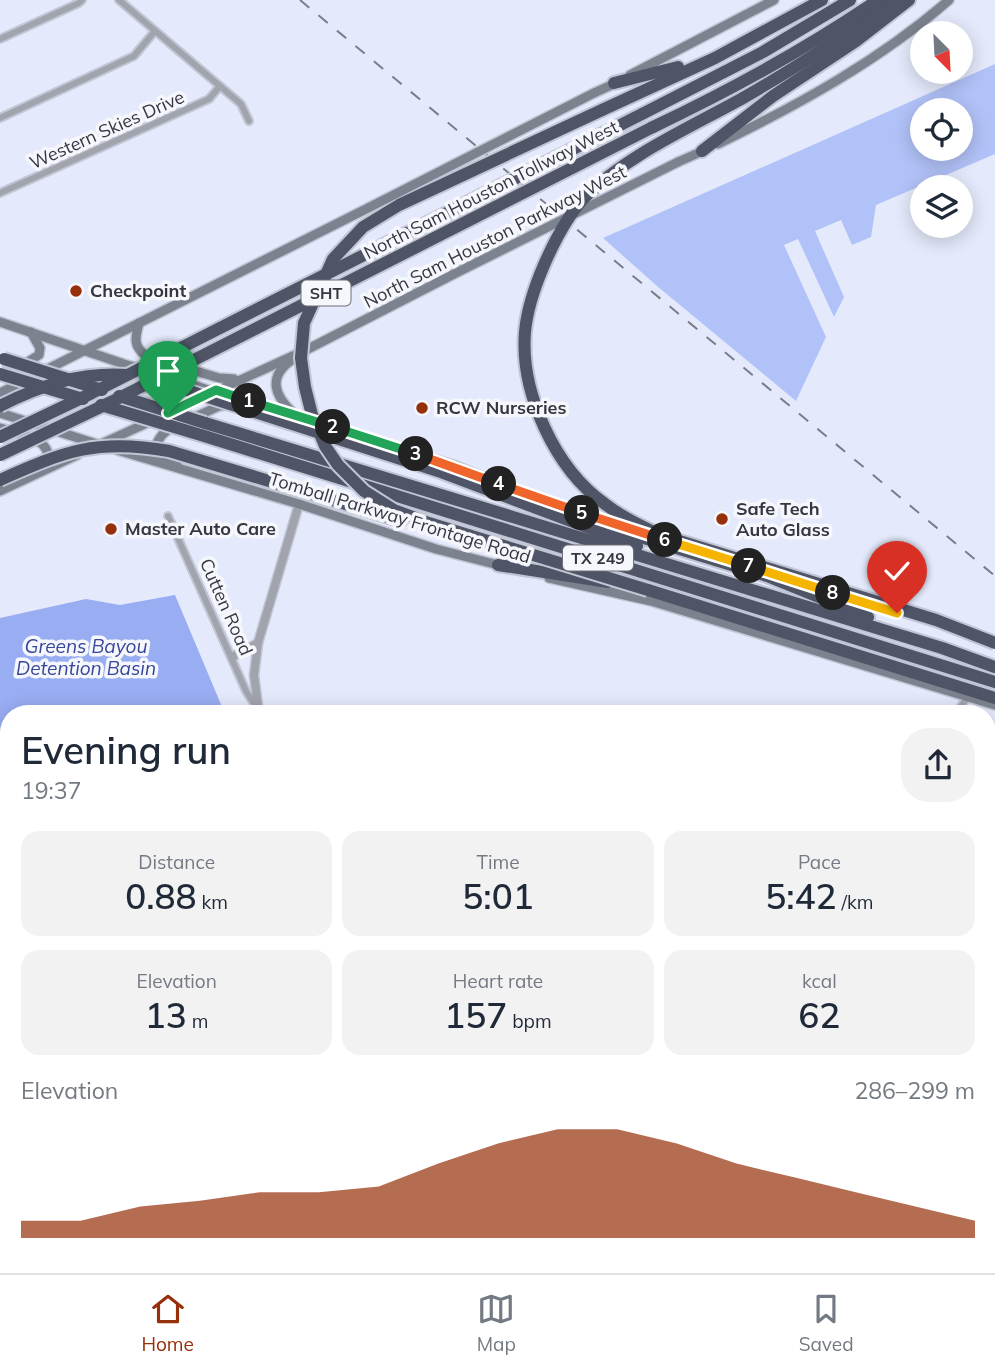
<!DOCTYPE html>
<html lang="en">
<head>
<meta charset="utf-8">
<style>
	body { margin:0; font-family:Mulish,sans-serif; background:#f2f2f3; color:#1f2937; height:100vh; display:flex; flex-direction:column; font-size:26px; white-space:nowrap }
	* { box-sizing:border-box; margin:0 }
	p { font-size:23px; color:#747a83 }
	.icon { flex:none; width:38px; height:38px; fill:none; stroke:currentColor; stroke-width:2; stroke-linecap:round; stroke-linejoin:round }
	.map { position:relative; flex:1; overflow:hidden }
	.panel { position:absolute; left:0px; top:705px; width:996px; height:569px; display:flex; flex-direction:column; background:#fff; border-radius:28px 28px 0 0; box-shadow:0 4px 18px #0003 }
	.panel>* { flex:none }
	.needle { width:46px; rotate:156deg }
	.tools { position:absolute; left:910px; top:21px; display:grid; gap:14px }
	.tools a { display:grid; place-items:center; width:63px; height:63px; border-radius:50%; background:#fff; box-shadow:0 4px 18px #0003; font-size:35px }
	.pin { position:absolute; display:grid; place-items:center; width:60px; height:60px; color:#fff; margin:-72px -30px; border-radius:50% 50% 50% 0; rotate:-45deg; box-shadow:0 0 7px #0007 }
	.pin .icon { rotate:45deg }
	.km { position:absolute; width:35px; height:35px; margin:-18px; border-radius:50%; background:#222; color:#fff; font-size:19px; line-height:35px; text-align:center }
	.round { display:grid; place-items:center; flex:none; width:74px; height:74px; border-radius:28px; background:#f2f2f3 }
	.head { display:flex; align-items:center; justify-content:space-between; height:119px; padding:0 21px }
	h1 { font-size:38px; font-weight:600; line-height:52px }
	.figures { display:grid; grid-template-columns:repeat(3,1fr); gap:10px; height:119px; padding:7px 21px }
	.figures div { display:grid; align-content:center; border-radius:18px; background:#f2f2f3; text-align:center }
	.figures b { font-size:35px; font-weight:600 }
	.figures small { font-size:19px; font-weight:400 }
	.figures p { font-size:19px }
	.chart { height:196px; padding:14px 21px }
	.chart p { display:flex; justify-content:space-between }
	.chart svg { width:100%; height:126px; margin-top:7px; fill:#96300a; opacity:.7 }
	.tabs { display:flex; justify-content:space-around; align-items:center; height:98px; border-top:2px solid #e0e1e3; background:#fff; font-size:19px; color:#747a83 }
	.tabs a { display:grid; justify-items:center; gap:4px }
	.tabs .current { color:#96300a }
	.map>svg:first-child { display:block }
	.green { fill:#b1c2f8; fill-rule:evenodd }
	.water { fill:#99adf3 }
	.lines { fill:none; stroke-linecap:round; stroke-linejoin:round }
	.minor-casing { stroke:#c1c6d5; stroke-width:10 }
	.tertiary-casing { stroke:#c1c6d5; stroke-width:11 }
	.secondary-casing { stroke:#c1c6d5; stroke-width:12 }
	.motorway-casing { stroke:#c1c6d5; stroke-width:16 }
	.minor { stroke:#a1a4ad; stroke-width:6 }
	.tertiary { stroke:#a1a4ad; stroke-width:8 }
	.secondary { stroke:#7d828f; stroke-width:9 }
	.motorway { stroke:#4f5567; stroke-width:12 }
	.rail { stroke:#797d88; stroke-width:2; stroke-dasharray:12 12; stroke-linecap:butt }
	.secondary-bridge-casing { stroke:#c1c6d5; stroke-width:12; stroke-linecap:butt }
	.motorway-bridge-casing { stroke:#c1c6d5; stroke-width:16; stroke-linecap:butt }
	.secondary-bridge { stroke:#7d828f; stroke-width:9 }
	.motorway-bridge { stroke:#4f5567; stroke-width:12 }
	.split-1-casing { stroke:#fff; stroke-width:14 }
	.split-2-casing { stroke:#fff; stroke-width:14 }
	.split-3-casing { stroke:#fff; stroke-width:14 }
	.split-4-casing { stroke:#fff; stroke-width:14 }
	.split-5-casing { stroke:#fff; stroke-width:14 }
	.split-6-casing { stroke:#fff; stroke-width:14 }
	.split-7-casing { stroke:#fff; stroke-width:14 }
	.split-8-casing { stroke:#fff; stroke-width:14 }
	.split-9-casing { stroke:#fff; stroke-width:14 }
	.split-1 { stroke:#22a559; stroke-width:9 }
	.split-2 { stroke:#22a559; stroke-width:9 }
	.split-3 { stroke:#22a559; stroke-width:9 }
	.split-4 { stroke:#f0652b; stroke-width:9 }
	.split-5 { stroke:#f0652b; stroke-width:9 }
	.split-6 { stroke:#f0652b; stroke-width:9 }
	.split-7 { stroke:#f5b400; stroke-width:9 }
	.split-8 { stroke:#f5b400; stroke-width:9 }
	.split-9 { stroke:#f5b400; stroke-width:9 }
	.poi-dot { fill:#96300a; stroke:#f6f7fc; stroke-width:2.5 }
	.labels { text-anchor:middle; stroke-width:7; stroke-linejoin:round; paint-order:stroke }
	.shield { fill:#f6f7fc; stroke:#6e7178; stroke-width:2 }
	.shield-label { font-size:16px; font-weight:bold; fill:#34373f }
	.street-label { font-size:18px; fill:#34373f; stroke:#f6f7fc }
	.poi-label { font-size:18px; font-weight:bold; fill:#34373f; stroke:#f6f7fc; text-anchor:start }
	.water-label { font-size:19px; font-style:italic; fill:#374698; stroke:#f6f7fc }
</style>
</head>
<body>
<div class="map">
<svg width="995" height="1273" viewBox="0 0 995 1273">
	<rect width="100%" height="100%" fill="#e4eafb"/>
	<path class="green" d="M995,64V154L876,205L871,237L852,245L841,220L815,231L844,297L834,317L798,239L784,245L826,337L796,401L657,286L603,238ZM961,110V149H922V110Z"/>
	<g class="water">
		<path d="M175,595L225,714H9V1046L0,1050V618L86,599L120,605Z"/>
		<path d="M9,1090V1265H241L236,1273H0V1095Z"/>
	</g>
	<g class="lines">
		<defs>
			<g id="minor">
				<path d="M119,0L241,104L249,121"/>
				<path d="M0,39L79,3L82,0"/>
				<path d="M0,118L134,56L155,31"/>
				<path d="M0,193L209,99L220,86"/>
				<path d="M168,516L246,691L257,708"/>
				<path d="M955,714L968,697"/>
			</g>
			<g id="tertiary">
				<path d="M232,657L258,643"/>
				<path d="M259,714L254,675L258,643L299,504"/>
			</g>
			<g id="secondary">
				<path d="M630,75L774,0"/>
				<path d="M594,93L618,82"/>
				<path d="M718,144C800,104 880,60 949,0"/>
				<path d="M678,162L705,150"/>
				<path d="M0,322L124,364L456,466L530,496L617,525"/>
				<path d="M139,323C135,338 133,346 146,356L219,378L234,379"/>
				<path d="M5,376L39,355L40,348L31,332"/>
				<path d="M0,393L370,207"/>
				<path d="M0,413L103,446"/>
				<path d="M293,413C273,394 268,376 293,359"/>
				<path d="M189,420L219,406L227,405"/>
				<path d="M176,425C166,430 158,436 156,447L161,455L177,465"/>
				<path d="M0,428C18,434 53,437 48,463"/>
				<path d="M99,445L308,349L454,274"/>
				<path d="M117,450L299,504L436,549L502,566"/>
				<path d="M0,491L77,455"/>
				<path d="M549,578L651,601L995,705"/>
				<path d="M0,1060L9,1057"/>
				<path d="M0,1074L9,1071"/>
				<path d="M699,1265L711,1273"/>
				<path d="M724,1265L736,1273"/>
			</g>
			<g id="motorway">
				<path d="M614,83L678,67"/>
				<path d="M743,98C795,68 845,37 893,0"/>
				<path d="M602,110L715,58L822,0"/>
				<path d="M642,114L763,52L850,0"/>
				<path d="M651,128C729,91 806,49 878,0"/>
				<path d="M702,151L773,96L856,41L909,0"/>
				<path d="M205,423L942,648L995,667"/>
				<path d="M201,435L995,682"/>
				<path d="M438,471L637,546"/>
				<path d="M611,523L634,535L767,576L868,617"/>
				<path d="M498,565L608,582"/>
				<path d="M648,590L995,698"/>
			</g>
		</defs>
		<use href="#minor" class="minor-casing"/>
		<use href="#tertiary" class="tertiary-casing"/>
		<use href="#secondary" class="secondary-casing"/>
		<use href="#motorway" class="motorway-casing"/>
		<use href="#minor" class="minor"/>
		<use href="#tertiary" class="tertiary"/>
		<use href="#secondary" class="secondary"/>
		<use href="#motorway" class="motorway"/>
		<path class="rail" d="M300,0L995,576"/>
		<defs>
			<g id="secondary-bridge">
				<path d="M370,207L594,93"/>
				<path d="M454,274L678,162"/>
			</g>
			<g id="motorway-bridge">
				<path d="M743,98C693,126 625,156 585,197C567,216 554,242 544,265C535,286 527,309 525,332C520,392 555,469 605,504C622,517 641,526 660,535L936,620L995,643"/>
				<path d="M602,110L399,205L363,227L333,259L304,323L301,358L305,387L312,415L325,446L338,465L364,491L394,510L429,523L648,590"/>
				<path d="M4,359L102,390"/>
				<path d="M0,374L83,399"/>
				<path d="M152,379L438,471"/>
				<path d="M119,396L205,423"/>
				<path d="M101,405L201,435"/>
				<path d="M0,406C41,385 81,372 127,375"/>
				<path d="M0,437L92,393L642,114"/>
				<path d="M0,455L113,401L651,128"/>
				<path d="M0,480C65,451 97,438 169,451L402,521"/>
			</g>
		</defs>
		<use href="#secondary-bridge" class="secondary-bridge-casing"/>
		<use href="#motorway-bridge" class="motorway-bridge-casing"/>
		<use href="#secondary-bridge" class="secondary-bridge"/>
		<use href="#motorway-bridge" class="motorway-bridge"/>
	</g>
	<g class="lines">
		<defs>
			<path id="split-1" d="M168,413L216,390L249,401"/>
			<path id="split-2" d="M249,401L333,427"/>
			<path id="split-3" d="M333,427L416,454"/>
			<path id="split-4" d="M416,454L499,484"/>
			<path id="split-5" d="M499,484L582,513"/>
			<path id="split-6" d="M582,513L665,540"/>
			<path id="split-7" d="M665,540L749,566"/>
			<path id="split-8" d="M749,566L833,593"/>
			<path id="split-9" d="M833,593L897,613"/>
		</defs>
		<use href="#split-1" class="split-1-casing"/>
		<use href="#split-2" class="split-2-casing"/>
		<use href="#split-3" class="split-3-casing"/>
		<use href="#split-4" class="split-4-casing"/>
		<use href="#split-5" class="split-5-casing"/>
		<use href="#split-6" class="split-6-casing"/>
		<use href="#split-7" class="split-7-casing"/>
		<use href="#split-8" class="split-8-casing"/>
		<use href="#split-9" class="split-9-casing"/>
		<use href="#split-1" class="split-1"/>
		<use href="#split-2" class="split-2"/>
		<use href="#split-3" class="split-3"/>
		<use href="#split-4" class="split-4"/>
		<use href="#split-5" class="split-5"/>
		<use href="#split-6" class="split-6"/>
		<use href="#split-7" class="split-7"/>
		<use href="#split-8" class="split-8"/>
		<use href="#split-9" class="split-9"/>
	</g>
	<g class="poi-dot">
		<circle cx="76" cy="291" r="7"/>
		<circle cx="422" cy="408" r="7"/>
		<circle cx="722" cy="519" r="7"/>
		<circle cx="111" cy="529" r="7"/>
	</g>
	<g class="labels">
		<g class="shield">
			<rect x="301.5" y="280.5" width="49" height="25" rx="5"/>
			<rect x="563" y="545.5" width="70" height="25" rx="5"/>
		</g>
		<g class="shield-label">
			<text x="326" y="299">SHT</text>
			<text x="598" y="564">TX 249</text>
		</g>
		<g class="street-label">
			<text transform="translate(107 130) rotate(-24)" y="6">Western Skies Drive</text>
			<text transform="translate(491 190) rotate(-27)" y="6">North Sam Houston Tollway West</text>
			<text transform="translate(495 237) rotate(-27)" y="6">North Sam Houston Parkway West</text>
			<text transform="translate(400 518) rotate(17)" y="6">Tomball Parkway Frontage Road</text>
			<text transform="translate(226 607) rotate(66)" y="6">Cutten Road</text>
		</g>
		<g class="poi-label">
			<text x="90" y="297">Checkpoint</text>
			<text x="436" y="414">RCW Nurseries</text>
			<text x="736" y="515">Safe Tech<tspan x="736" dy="21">Auto Glass</tspan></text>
			<text x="125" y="535">Master Auto Care</text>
		</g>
		<g class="water-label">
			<text x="86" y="653">Greens Bayou<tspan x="86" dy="22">Detention Basin</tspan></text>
		</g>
	</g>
</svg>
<div class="tools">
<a><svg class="needle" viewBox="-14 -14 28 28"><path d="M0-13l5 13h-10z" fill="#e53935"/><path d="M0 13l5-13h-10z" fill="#747a83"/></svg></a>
<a><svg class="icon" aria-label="locate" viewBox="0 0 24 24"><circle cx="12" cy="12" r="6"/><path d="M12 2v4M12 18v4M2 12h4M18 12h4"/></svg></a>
<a><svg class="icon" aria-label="layers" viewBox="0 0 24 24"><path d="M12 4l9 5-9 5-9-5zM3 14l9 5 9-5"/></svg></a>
</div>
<div class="pin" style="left:168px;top:413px;background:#1e9e55"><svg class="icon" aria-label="arrive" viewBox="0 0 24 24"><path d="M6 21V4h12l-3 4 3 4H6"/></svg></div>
<div class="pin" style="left:897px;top:613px;background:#d93025"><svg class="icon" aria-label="check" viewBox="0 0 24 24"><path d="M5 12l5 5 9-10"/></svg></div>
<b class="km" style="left:249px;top:401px">1</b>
<b class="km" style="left:333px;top:427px">2</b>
<b class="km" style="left:416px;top:454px">3</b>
<b class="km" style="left:499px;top:484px">4</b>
<b class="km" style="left:582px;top:513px">5</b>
<b class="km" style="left:665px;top:540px">6</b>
<b class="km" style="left:749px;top:566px">7</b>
<b class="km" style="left:833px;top:593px">8</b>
<section class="panel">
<div class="head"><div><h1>Evening run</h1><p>19:37</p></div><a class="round"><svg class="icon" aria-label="share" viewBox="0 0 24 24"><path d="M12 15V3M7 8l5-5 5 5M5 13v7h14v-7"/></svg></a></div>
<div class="figures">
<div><p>Distance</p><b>0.88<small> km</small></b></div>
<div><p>Time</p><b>5:01</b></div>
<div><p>Pace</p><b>5:42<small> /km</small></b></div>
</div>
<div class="figures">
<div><p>Elevation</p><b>13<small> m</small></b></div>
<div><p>Heart rate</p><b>157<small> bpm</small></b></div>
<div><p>kcal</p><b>62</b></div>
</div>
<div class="chart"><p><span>Elevation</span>286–299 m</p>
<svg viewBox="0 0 160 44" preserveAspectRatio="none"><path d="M0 44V38L10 38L20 33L30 31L40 28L50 28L60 26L70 18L80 11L90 6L100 6L110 11L120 18L130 23L140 28L150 33L160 38V44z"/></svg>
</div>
</section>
</div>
<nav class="tabs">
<a class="current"><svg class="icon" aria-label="home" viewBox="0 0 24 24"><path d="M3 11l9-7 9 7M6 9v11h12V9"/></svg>Home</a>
<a><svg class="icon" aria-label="map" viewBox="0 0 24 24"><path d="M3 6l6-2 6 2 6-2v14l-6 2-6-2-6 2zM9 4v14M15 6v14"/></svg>Map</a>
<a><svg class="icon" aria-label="saved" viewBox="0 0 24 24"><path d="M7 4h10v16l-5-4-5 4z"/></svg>Saved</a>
</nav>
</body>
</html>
